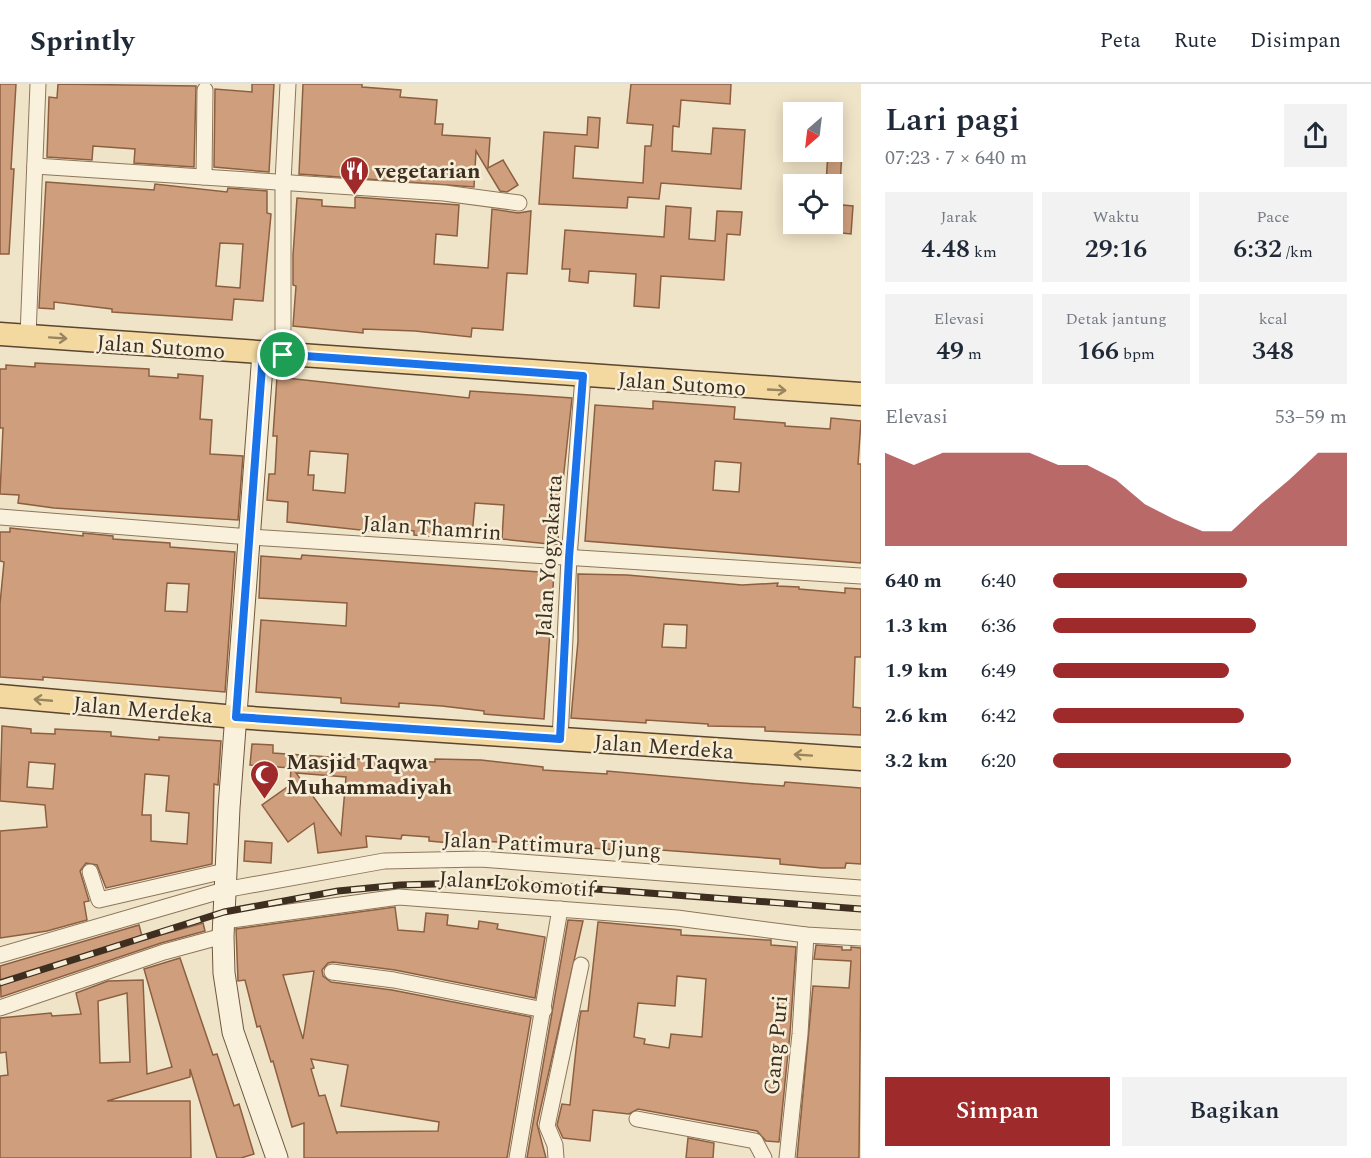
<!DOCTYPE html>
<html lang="id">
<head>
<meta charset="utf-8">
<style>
	body { margin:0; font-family:Spectral,serif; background:#f2f2f3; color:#1f2937; height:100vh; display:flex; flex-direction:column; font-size:22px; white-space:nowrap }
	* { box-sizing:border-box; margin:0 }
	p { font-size:20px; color:#747a83 }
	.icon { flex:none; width:33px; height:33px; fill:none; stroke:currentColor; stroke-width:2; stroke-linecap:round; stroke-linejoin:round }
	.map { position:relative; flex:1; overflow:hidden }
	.panel { display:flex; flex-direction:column; background:#fff; width:510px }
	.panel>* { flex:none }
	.needle { width:39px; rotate:208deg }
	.tools { position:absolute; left:783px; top:18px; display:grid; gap:12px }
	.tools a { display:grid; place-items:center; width:60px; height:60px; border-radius:0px; background:#fff; box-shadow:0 3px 15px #0003; font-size:30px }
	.pin { position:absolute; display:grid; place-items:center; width:51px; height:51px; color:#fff; margin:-26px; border:3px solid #fff; border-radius:50%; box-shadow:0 2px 6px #0007 }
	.round { display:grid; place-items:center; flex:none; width:63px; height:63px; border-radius:0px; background:#f2f2f3 }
	.overview { display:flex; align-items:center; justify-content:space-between; height:102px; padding:0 24px }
	h1 { font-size:33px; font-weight:600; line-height:45px }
	.figures { display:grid; grid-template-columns:repeat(3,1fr); gap:9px; height:102px; padding:6px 24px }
	.figures div { display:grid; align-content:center; border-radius:0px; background:#f2f2f3; text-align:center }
	.figures b { font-size:26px; font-weight:600 }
	.figures small { font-size:16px; font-weight:400 }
	.figures p { font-size:16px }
	.chart { height:168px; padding:12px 24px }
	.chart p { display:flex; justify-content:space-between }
	.chart svg { width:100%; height:108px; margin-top:6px; fill:#9e2a2b; opacity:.7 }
	.button { display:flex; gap:12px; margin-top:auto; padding:12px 24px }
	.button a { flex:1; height:69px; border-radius:0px; background:#9e2a2b; color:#fff; font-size:24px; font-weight:600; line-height:69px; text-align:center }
	.button a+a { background:#f2f2f3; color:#1f2937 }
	ul { padding:0 24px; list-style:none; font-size:20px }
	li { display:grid; grid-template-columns:96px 72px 1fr; align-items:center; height:45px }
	li i { height:15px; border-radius:8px; background:#9e2a2b }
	header { display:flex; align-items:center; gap:36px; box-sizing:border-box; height:84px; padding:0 30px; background:#fff; border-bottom:2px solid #e0e1e3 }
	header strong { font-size:28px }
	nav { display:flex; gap:33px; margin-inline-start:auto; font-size:21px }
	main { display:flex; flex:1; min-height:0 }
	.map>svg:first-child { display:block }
	.building { fill:#cf9f7d; stroke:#8d5f41; stroke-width:1.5; fill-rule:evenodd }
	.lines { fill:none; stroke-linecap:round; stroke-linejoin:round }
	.street-casing { stroke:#8d765c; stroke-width:17 }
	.secondary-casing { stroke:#6f573f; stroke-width:23 }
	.primary-casing { stroke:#5b4430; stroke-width:25 }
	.street { stroke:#faf1dc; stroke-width:15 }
	.secondary { stroke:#faf1dc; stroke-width:21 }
	.primary { stroke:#f3d9a0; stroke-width:22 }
	.rail-casing { stroke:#3d2e20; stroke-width:7 }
	.rail { stroke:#f7eed8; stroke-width:4.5; stroke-dasharray:14; stroke-linecap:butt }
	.oneway { stroke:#988460 }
	.route-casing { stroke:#fff; stroke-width:12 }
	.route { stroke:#1a73e8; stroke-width:8 }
	.labels { text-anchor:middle; stroke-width:5; stroke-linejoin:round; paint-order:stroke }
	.poi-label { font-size:22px; font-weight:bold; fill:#3d2e20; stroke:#f7eed8; text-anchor:start }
	.street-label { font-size:22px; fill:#3d2e20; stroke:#f7eed8 }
</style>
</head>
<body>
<header>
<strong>Sprintly</strong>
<nav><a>Peta</a><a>Rute</a><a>Disimpan</a></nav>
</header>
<main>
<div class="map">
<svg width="861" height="1074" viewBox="0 0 861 1074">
	<rect width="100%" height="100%" fill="#f0e4c8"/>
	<g class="building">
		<path d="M0,0H16L11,85H14L9,170H0Z"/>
		<path d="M58,0L196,2L194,83L134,79L135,65L93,62L92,76L47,73L49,13L57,14Z"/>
		<path d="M252,0H274L269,88L214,83L215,5L252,8Z"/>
		<path d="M303,0H362V3L401,6L400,13L437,16L435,40H443L442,51L490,54L488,84L503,76L518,101L507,108L500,107L476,67L474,103L299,90Z"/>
		<path d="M631,0H731L730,20L681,16L679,43L673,42L672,67L711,70L713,44L745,46L741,105L661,99L659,115L628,113L627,124L539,120L544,48L587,51L588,33L600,34L598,64L575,62L573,94L643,99L645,62H651L653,41L627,39Z"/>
		<path d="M828,68H842L840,100H826Z"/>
		<path d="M46,98L154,106L155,100L227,108L228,104L267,107V129L271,130L263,217L234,215L232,236L112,228V225L54,218V225L39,224ZM220,159L243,160L240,204L216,202Z"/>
		<path d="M355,113L459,121L457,152L436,150L434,180L488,184L492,125L518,129L531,127L527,190L507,189L503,246L472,244L471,253L415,247L363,245V249L293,242L296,202L293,201V171L297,114L322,116V122L355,124Z"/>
		<path d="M832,120L853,122L851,150L832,148Z"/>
		<path d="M666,122L691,124L689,155L715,157L717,127L742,128L740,151L727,150L724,196L661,192L659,224L634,222L636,190L589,187L588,199L569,197L570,185H562L565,146L664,153Z"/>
		<path d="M35,279L149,285V292L178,294V290L203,292L200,335L212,336L210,370L243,372L238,436L54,424L18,419L19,411L0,410L3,344H0V285H6V281L35,283Z"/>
		<path d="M277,293L469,314L470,307L572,314L563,397H559L558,461L502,455L504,421L475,419L472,452L441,449L440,453L414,451V447L379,444V448L287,438L288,418L267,416L269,390H275L277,352H273ZM310,367L348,370L345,409L313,406L314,391H308Z"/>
		<path d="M653,317L735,323L734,335L785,339V342L830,345L831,334L861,337L858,380H861V479L585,457L595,321L653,325ZM715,377L741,379L739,408L713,406Z"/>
		<path d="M10,444L83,452V449L113,452V455L170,459V463L235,468L225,608L43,593V596L0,593V520L4,478L0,477V448H10ZM167,499L189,500L187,528L165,527Z"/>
		<path d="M302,471L554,489L544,635L484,630V627L442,622L399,619V623L341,619V614L256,608L261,536L346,542L347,519L259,514L261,472L301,475Z"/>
		<path d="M578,490L627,491L742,501L778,499L777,502L799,503V505L845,509V504L861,505V573H855L853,623L861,624V651L765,647V643L708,642V640L646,636V639L571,634L578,557ZM664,540L687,541L686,564L662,563Z"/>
		<path d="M2,642L31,645V649L55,650V645L111,648V652L159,656V653L221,657L218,701L214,700L212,780L106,804L97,781L86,779L80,787L89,817L84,818L87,836L47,847L0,854V747L47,743L45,721L0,717ZM29,678L55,680L53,705L27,703ZM145,690L169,692L166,727L189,729L187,760L151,757V731H142Z"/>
		<path d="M252,660L273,661V669L373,676L412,679V677L435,678V675L481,676L543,683V686L607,690V687L755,700L784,702L785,698L861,704V780L846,779L845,784H822L780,780V775L621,763V766L450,755V759L429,757V753L402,751L401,755L366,752L367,763L318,769L314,739L288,758L262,721L290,701L291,684L250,681ZM296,689L346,693L341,751Z"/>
		<path d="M245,757L272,759L271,779L244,777Z"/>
		<path d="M395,823L398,846L424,848L426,829L448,831L447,841L478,845L479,837L498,840L497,845L545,853L535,914L395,886L333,878L328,879L322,886L323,892L331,898L392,906L531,933L507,1074H304V1039L292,1043L273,977L271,978L260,942L257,943L245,896L238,897L236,845ZM314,887L303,955L283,891ZM311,975L348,981L341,1022L439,1038L438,1047L337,1048V1050L325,1011L319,1012L311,985L314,984Z"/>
		<path d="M568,836L583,837L537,1040L546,1074H527Z"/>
		<path d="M598,838L681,846V851L767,856H771V861L796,863L790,949L779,1058L766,1057L757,1047L638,1025L629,1030L593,1026L590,1057L563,1054L557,1041L562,1020L570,1021L579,938L581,927H588ZM677,892L706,895L702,953L671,950L669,964L644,960L645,955L634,953L638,919L675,922Z"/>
		<path d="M203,839L205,847L161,859L1,913L0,882L139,841L143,856Z"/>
		<path d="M816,861L842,863V866H851V863L861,864L859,1074H797L813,902L849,904L851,877L814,875Z"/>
		<path d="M180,874L213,971L217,970L234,1022L239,1020L254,1070L241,1074H217L190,985V993L107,1017H190L191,1074H0V992L8,991L6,968L0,969V934L51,929L52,932L81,930L76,909L108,897L143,896L147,990L172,983L144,885ZM127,909L130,978L100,979L98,917Z"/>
		<path d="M688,1054L714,1059L713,1074H686Z"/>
	</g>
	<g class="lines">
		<defs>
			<g id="street">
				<path d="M35,82L444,109L519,119"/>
				<path d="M204,93L205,6"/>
				<path d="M28,252L38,0"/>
				<path d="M283,271V98L288,0"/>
				<path d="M0,433L250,453L861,492"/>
				<path d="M560,655L569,474L583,292"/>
				<path d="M90,788L99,816L225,787"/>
				<path d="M224,837L399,813L677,834L806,851L861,854"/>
				<path d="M0,871L224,806L384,777L480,775L861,804"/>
				<path d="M332,888L394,896L544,926"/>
				<path d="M0,924L164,868L223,852"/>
				<path d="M637,1035L755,1057L764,1074"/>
				<path d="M517,1074L560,825"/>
				<path d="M556,1074L555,1061L547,1042L581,881"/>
				<path d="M787,1074L800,950L806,851"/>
			</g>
			<path id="secondary" d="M263,269L229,724L223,852L224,889L233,948L277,1074"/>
			<g id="primary">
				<path d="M0,250L861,310"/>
				<path d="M0,612L236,633L861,675"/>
			</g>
		</defs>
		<use href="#street" class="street-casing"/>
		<use href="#secondary" class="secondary-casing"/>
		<use href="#primary" class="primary-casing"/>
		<use href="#street" class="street"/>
		<use href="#secondary" class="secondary"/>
		<use href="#primary" class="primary"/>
		<defs>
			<path id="rail" d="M0,899L224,828L338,807L400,801L503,798L861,825"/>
		</defs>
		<use href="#rail" class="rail-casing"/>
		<use href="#rail" class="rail"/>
	</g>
	<defs><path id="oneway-shaft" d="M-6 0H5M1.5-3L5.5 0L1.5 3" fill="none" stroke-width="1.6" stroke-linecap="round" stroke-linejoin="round" transform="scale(1.5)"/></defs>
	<g class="oneway">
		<use href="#oneway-shaft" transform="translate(58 254) rotate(4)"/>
		<use href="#oneway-shaft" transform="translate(777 306) rotate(3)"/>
		<use href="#oneway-shaft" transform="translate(43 616) rotate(-175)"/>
		<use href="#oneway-shaft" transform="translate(803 671) rotate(-176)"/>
	</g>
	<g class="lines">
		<defs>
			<path id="route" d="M263,269L583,292L569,474L560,655L236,633Z"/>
		</defs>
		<use href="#route" class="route-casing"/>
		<use href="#route" class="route"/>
	</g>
	<defs>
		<symbol id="restaurant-pin" viewBox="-11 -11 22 30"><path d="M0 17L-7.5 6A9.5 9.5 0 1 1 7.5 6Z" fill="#9e2a2b" stroke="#f7eed8"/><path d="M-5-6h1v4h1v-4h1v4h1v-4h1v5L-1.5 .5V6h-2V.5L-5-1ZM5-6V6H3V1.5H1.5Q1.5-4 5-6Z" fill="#fff"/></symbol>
		<symbol id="mosque-pin" viewBox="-11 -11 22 30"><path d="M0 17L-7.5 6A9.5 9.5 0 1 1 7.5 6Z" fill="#9e2a2b" stroke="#f7eed8"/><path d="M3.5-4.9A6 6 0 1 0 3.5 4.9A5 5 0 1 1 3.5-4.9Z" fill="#fff"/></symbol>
	</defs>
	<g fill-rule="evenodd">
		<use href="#restaurant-pin" x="338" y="70" width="33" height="45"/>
		<use href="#mosque-pin" x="248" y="674" width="33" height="45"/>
	</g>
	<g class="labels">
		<g class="poi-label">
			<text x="375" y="94">vegetarian</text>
			<text x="286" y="685">Masjid Taqwa<tspan x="286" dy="25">Muhammadiyah</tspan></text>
		</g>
		<g class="street-label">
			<text transform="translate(161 262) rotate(4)" y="8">Jalan Sutomo</text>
			<text transform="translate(682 299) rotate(4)" y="8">Jalan Sutomo</text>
			<text transform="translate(432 443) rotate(4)" y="8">Jalan Thamrin</text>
			<text transform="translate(548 472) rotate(-86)" y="8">Jalan Yogyakarta</text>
			<text transform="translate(143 625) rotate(5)" y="8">Jalan Merdeka</text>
			<text transform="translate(664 662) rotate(4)" y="8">Jalan Merdeka</text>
			<text transform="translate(552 760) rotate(3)" y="8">Jalan Pattimura Ujung</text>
			<text transform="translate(517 799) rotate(4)" y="8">Jalan Lokomotif</text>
			<text transform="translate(775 961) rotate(-85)" y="8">Gang Puri</text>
		</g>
	</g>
</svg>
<div class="tools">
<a><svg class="needle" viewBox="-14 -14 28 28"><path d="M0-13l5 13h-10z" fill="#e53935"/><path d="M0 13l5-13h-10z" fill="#747a83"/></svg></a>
<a><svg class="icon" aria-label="locate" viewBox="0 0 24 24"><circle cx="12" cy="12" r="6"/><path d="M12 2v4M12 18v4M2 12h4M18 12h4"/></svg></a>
</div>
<div class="pin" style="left:283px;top:271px;background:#1e9e55"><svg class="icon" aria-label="arrive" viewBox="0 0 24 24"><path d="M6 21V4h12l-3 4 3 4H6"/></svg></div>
</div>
<section class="panel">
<div class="overview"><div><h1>Lari pagi</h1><p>07:23 · 7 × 640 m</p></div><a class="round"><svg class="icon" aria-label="share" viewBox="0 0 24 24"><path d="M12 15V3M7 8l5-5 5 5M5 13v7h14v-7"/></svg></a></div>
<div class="figures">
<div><p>Jarak</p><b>4.48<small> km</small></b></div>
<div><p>Waktu</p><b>29:16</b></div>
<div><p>Pace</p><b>6:32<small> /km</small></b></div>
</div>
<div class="figures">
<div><p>Elevasi</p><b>49<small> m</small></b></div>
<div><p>Detak jantung</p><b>166<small> bpm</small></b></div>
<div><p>kcal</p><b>348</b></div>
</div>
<div class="chart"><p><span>Elevasi</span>53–59 m</p>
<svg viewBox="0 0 160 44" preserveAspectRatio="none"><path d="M0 44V6L10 11L20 6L30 6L40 6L50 6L60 11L70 11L80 17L90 27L100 33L110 38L120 38L130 27L140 17L150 6L160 6V44z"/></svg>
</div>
<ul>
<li><b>640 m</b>6:40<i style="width:66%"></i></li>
<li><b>1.3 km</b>6:36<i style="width:69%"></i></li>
<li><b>1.9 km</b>6:49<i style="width:60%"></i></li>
<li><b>2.6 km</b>6:42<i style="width:65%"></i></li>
<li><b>3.2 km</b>6:20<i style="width:81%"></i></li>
</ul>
<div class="button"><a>Simpan</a><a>Bagikan</a></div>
</section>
</main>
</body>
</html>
